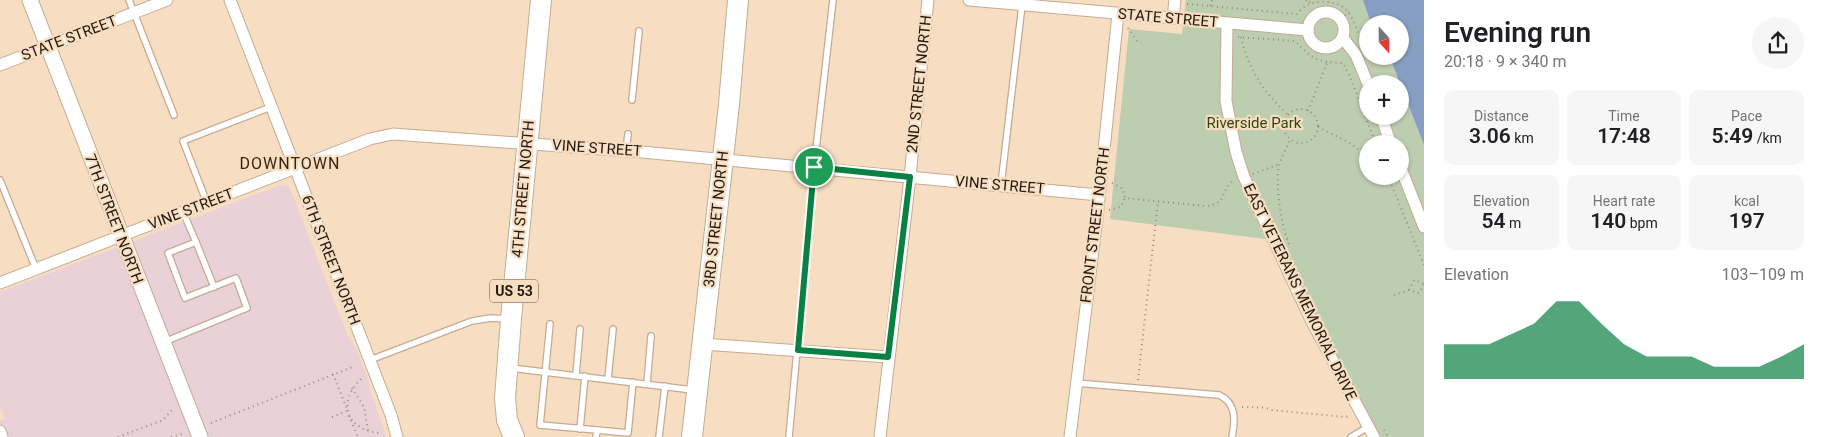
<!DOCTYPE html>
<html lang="en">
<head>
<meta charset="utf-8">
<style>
	body { margin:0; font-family:Roboto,sans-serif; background:#f6f6f6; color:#202124; height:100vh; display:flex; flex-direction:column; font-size:19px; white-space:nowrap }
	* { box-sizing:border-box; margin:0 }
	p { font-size:16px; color:#757577 }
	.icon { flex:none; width:28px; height:28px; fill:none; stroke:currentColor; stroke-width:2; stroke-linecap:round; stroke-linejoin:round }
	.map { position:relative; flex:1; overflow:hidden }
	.sheet { display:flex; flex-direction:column; background:#fff; width:400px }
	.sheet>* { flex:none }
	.needle { width:32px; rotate:159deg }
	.controls { position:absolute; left:1359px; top:15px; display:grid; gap:10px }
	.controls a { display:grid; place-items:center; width:50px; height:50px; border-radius:50%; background:#fff; box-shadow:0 1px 4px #0004; font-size:25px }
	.pin { position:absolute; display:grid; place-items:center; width:42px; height:42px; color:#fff; margin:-21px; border:2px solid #fff; border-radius:50%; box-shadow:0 1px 5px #0007 }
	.round { display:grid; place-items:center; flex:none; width:52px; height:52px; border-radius:26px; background:#f6f6f6 }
	.headline { display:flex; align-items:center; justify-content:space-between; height:85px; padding:0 20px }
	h1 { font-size:28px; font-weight:600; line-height:38px }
	.figures { display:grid; grid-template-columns:repeat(3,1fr); gap:8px; height:85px; padding:5px 20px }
	.figures div { display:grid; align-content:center; border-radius:10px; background:#f6f6f6; text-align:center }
	.figures b { font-size:21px; font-weight:600 }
	.figures small { font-size:14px; font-weight:400 }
	.figures p { font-size:14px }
	.chart { height:140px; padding:10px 20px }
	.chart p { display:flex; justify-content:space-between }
	.chart svg { width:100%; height:90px; margin-top:5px; fill:#0b8043; opacity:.7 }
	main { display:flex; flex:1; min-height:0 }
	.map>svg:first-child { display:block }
	.education { fill:#ead1d8 }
	.green { fill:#bdcdb0; fill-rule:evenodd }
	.water { fill:#859ec1 }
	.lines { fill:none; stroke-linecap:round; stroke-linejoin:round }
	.lane-casing { stroke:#c3ab91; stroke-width:8 }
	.street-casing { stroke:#c3ab91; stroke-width:13 }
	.secondary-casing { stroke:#c3ab91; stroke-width:17 }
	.highway-casing { stroke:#c3ab91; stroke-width:22 }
	.path { stroke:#9b8975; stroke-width:2; stroke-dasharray:1 4; stroke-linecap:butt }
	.lane { stroke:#fff; stroke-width:5.5 }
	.street { stroke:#fff; stroke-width:11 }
	.secondary { stroke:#fff; stroke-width:15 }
	.highway { stroke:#fff; stroke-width:20 }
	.route-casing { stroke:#fff; stroke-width:10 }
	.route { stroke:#0b8043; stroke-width:6 }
	.labels { text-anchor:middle; stroke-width:4.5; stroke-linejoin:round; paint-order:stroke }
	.shield { fill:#f7dec2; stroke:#605344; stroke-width:1 }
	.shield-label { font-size:14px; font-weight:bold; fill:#20170e }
	.street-label { font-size:15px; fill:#20170e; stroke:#f7dec2 }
	.park-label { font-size:15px; fill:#2d480d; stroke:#f7dec2 }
	.neighbourhood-label { font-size:16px; letter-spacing:1px; fill:#38250e; stroke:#f7dec2 }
</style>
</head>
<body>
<main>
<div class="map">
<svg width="1424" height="437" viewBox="0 0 1424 437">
	<rect width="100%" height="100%" fill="#f7dec2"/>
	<path class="education" d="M280,185L288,186L290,188L348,336L354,344L369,381L370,390L382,423L386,437H0V421L5,419L0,405V292Z"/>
	<path class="green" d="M1186,0H1363L1371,24H1368V56L1390,58L1400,84H1368V116H1400V84L1424,145V437H1381L1326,339L1279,241L1110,219L1129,29L1182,34ZM1368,144H1400V176H1368Z"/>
	<path class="water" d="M1363,0H1424V145L1390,58L1384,56H1400V24H1371Z"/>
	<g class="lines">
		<defs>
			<g id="lane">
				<path d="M129,0L174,115"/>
				<path d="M632,100L639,31"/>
				<path d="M626,151L628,134"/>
				<path d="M0,180L36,269"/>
				<path d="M1001,185L1022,5"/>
				<path d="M207,203L183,141L271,107"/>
				<path d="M196,242L214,287"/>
				<path d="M550,324L540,425L597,430"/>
				<path d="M164,342L247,308L236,278L185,298L168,253L196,242L183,212"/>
				<path d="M370,360L472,321L491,318L507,319"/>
				<path d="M511,368L693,390"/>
				<path d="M576,375L580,329"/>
				<path d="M608,379L613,329"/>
				<path d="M1076,383L1219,395C1237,403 1235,421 1232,437"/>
				<path d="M647,384L651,336"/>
				<path d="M580,429L585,376"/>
				<path d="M596,437L597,430L628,433L633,382"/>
				<path d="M659,437L665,386"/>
				<path d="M789,437L814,167L833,0"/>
				<path d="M1351,437L1368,427"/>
			</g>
			<g id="street">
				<path d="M230,0L391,415L397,437"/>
				<path d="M969,0L1308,30"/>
				<circle cx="1326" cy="30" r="18"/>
				<path d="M1173,18L1175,0"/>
				<path d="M1227,24L1226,101L1236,152L1244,177L1312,322L1374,437"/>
				<path d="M1343,38L1356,55L1368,84"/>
				<path d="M0,65L167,0"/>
				<path d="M1381,116L1391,144"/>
				<path d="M1400,166L1424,227"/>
				<path d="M0,283L370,139L393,134L642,152L1099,195"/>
				<path d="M702,344L888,357"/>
				<path d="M0,431L2,437"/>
				<path d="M880,437L910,177L928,0"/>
				<path d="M1070,437L1097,218L1118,14"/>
			</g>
			<path id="secondary" d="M30,0L200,437"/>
			<g id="highway">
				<path d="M514,437L507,420L505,398L511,319L541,0"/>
				<path d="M692,437L729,104L738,0"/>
			</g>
		</defs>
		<use href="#lane" class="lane-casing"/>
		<use href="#street" class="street-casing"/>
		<use href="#secondary" class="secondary-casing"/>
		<use href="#highway" class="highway-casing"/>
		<g class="path">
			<path d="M1306,0L1309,3L1311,0"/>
			<path d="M1187,4L1297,14C1300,11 1304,6 1309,4C1321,0 1340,1 1348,12C1355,21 1358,34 1362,44"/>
			<path d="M1210,6L1212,0"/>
			<path d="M1341,19L1351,10"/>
			<path d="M1128,28L1137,41"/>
			<path d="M1238,37L1295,41C1314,60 1316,62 1343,63L1351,79L1376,144"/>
			<path d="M1241,37C1249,71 1263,91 1288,115"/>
			<circle cx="1301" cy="126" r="17"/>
			<path d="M1308,111L1327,63"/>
			<path d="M1318,127L1348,142L1368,156"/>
			<path d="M1402,146L1405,156"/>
			<path d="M1253,174L1279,164"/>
			<path d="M1388,176L1424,265"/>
			<path d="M1112,183L1123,189L1125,198L1205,206C1229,205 1219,189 1235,180"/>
			<path d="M1109,210L1121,207L1125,198"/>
			<path d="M1289,244C1281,225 1275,185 1279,165C1281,157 1287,148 1290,140"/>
			<path d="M1409,290L1414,280L1424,284"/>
			<path d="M1394,295L1409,290L1419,293L1424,284"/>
			<path d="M333,374L347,409"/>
			<path d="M361,379C336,403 347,431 381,433"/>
			<path d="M1138,380L1158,201"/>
			<path d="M352,388L364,407L368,431"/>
			<path d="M1242,407C1253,408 1263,406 1272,410L1345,417L1350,416"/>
			<path d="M349,416L358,437"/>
			<path d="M332,417L347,411"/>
			<path d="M211,423L355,366"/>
			<path d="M1384,430L1388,437"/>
			<path d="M118,437L163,420L174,408"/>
			<path d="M171,437L185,433"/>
		</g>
		<use href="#lane" class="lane"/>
		<use href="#street" class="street"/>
		<use href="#secondary" class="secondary"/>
		<use href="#highway" class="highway"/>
	</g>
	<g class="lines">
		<defs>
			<path id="route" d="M814,167L910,177L888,357L798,350Z"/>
		</defs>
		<use href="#route" class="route-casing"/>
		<use href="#route" class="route"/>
	</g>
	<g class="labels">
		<rect class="shield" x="490" y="279.5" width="48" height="23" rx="4"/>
		<g class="shield-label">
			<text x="514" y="296">US 53</text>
		</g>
		<g class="street-label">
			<text transform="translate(1168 18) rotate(5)" y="5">STATE STREET</text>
			<text transform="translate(69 38) rotate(-21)" y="5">STATE STREET</text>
			<text transform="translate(919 84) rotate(-84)" y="5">2ND STREET NORTH</text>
			<text transform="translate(597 148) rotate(4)" y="5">VINE STREET</text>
			<text transform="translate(1000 185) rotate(5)" y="5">VINE STREET</text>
			<text transform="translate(523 189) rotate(-85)" y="5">4TH STREET NORTH</text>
			<text transform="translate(191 209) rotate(-21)" y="5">VINE STREET</text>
			<text transform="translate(114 219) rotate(69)" y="5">7TH STREET NORTH</text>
			<text transform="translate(716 219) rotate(-84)" y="5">3RD STREET NORTH</text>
			<text transform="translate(1095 225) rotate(-83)" y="5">FRONT STREET NORTH</text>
			<text transform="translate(331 260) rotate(69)" y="5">6TH STREET NORTH</text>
			<text transform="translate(1300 292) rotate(64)" y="5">EAST VETERANS MEMORIAL DRIVE</text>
		</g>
		<g class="park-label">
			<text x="1254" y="128">Riverside Park</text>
		</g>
		<g class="neighbourhood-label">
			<text x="290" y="169">DOWNTOWN</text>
		</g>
	</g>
</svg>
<div class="controls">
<a><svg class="needle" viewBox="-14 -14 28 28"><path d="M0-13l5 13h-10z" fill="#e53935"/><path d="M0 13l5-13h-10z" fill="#757577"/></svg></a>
<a>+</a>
<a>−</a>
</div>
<div class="pin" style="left:814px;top:167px;background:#1e9e55"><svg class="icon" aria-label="arrive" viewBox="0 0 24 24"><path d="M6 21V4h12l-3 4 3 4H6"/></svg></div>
</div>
<section class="sheet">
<div class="headline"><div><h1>Evening run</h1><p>20:18 · 9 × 340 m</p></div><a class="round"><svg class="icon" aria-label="share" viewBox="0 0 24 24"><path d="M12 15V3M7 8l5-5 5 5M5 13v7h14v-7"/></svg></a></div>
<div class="figures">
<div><p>Distance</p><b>3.06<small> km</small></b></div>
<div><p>Time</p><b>17:48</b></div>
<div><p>Pace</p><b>5:49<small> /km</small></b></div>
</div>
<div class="figures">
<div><p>Elevation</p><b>54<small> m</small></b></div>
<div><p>Heart rate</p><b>140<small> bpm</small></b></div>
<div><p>kcal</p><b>197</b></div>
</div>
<div class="chart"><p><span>Elevation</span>103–109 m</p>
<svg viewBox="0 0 160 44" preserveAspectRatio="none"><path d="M0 44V27L10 27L20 27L30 22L40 17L50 6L60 6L70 17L80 27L90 33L100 33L110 33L120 38L130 38L140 38L150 33L160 27V44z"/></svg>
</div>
</section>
</main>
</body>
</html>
